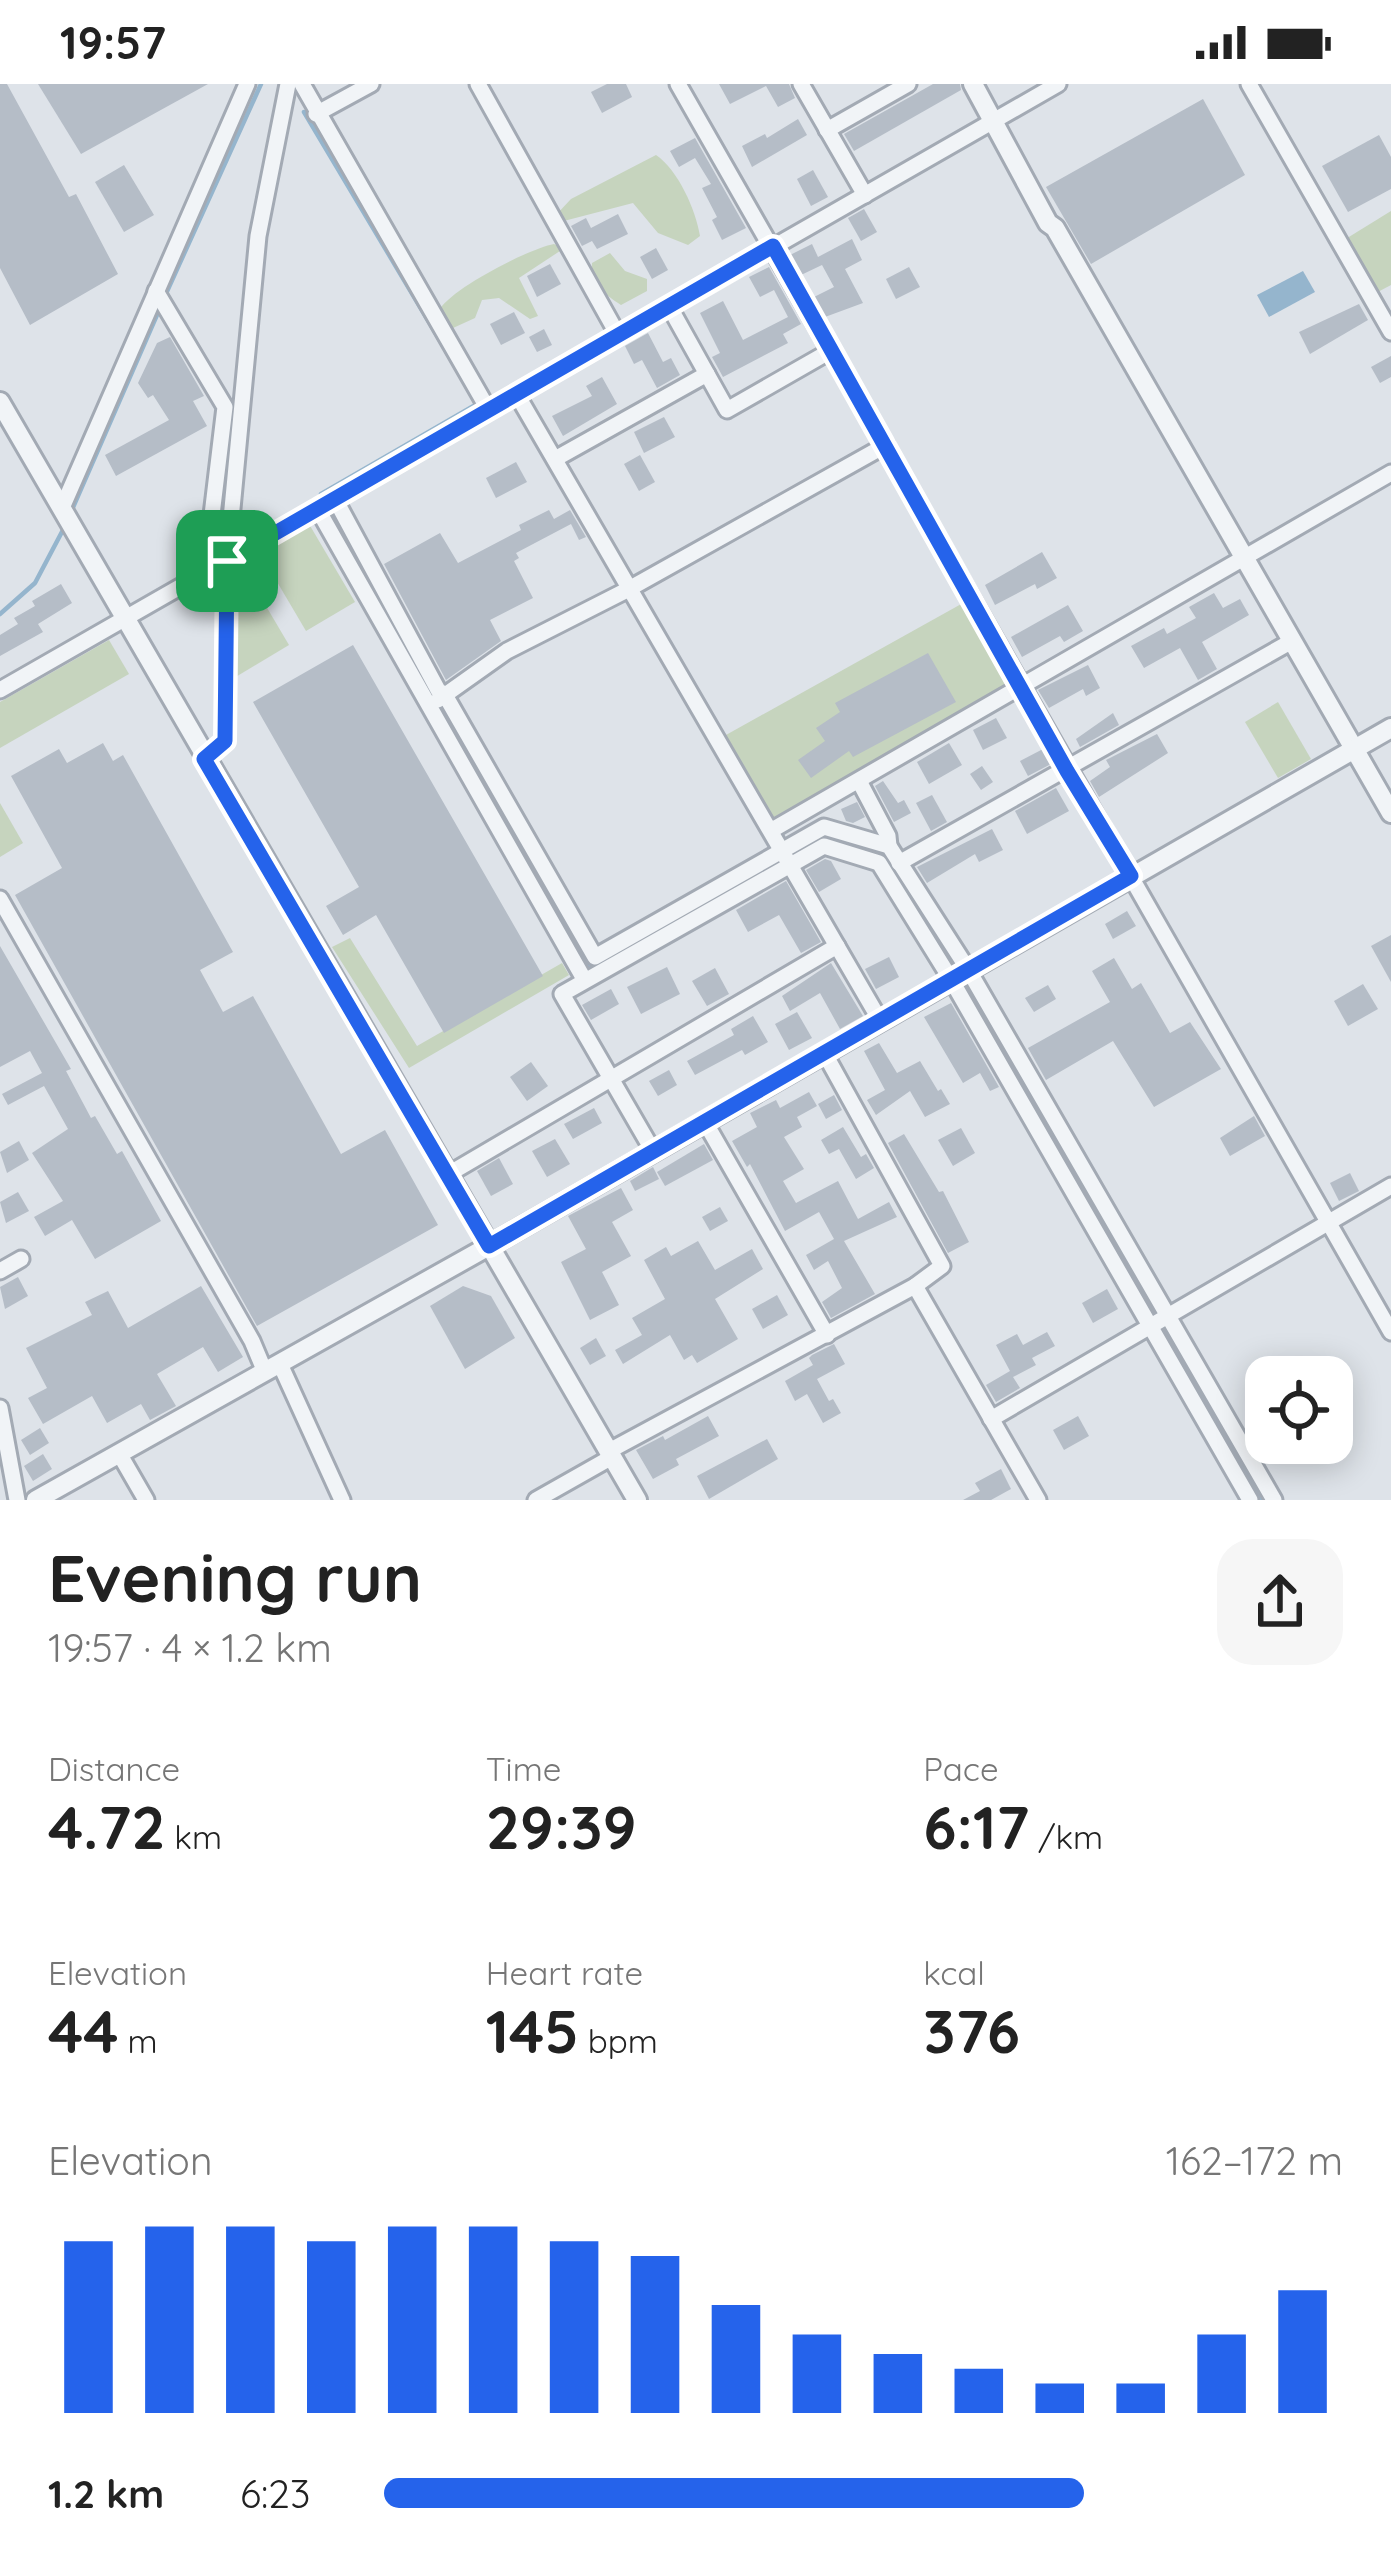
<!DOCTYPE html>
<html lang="en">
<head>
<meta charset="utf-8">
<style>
	body { margin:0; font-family:Quicksand,sans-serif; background:#f6f6f6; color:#222; height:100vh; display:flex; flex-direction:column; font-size:45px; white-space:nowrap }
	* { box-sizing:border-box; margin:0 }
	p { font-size:39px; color:#767676 }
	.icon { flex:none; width:66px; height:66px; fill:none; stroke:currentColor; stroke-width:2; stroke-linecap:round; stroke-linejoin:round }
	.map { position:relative; height:1416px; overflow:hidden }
	.drawer { display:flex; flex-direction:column; background:#fff; flex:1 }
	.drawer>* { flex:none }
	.controls { position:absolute; left:1245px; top:1272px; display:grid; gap:24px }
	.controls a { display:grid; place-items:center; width:108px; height:108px; border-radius:24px; background:#fff; box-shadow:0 6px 30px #0003; font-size:60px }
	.pin { position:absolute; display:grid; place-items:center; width:102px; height:102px; color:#fff; margin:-51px; border-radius:24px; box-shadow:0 6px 18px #0006 }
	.round { display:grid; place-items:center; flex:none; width:126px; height:126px; border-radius:36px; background:#f6f6f6 }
	.head { display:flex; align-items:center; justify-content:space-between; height:204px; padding:0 48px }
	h1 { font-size:66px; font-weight:700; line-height:90px }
	.metrics { display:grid; grid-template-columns:repeat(3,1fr); gap:18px; height:204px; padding:12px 48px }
	.metrics div { display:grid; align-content:center }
	.metrics b { font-size:60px; font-weight:700 }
	.metrics small { font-size:33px; font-weight:400 }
	.metrics p { font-size:33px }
	.chart { height:336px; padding:24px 48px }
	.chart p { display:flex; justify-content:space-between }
	.chart svg { width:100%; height:216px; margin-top:12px; stroke:#2563eb; stroke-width:6 }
	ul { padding:0 48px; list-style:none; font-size:39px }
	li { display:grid; grid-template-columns:192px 144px 1fr; align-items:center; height:90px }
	li i { height:30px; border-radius:15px; background:#2563eb }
	.status { display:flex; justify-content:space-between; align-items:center; height:84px; padding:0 60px; background:#fff; direction:ltr }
	.status svg { height:33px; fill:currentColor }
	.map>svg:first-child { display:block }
	.green { fill:#c6d4be }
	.water { fill:#95b5cd }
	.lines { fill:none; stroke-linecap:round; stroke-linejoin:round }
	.stream { stroke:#95b5cd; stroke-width:4.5 }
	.building { fill:#b5bdc7 }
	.minor-casing { stroke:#a3aab4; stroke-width:21 }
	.tertiary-casing { stroke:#a3aab4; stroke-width:24 }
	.minor { stroke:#f1f4f7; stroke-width:15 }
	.tertiary { stroke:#f1f4f7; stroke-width:18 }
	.route-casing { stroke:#fff; stroke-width:24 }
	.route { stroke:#2563eb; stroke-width:15 }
</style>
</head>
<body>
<div class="status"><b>19:57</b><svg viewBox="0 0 49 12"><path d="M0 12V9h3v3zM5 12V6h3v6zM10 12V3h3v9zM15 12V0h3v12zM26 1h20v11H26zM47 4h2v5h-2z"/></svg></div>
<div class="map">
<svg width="1391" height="1416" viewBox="0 0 1391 1416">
	<rect width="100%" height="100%" fill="#dee3e9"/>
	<g class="green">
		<path d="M656,71C678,86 696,126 700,152L688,161L658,149L633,119L560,138L556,131L571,115Z"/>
		<path d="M1391,127V201L1374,210L1344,156Z"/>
		<path d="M554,160L563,165L519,194L538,232L530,235L499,214L482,216L475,234L453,244L438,228C448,206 528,165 554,160Z"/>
		<path d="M610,169L625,187L647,195V207L621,221C605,211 591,200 592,179Z"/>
		<path d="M309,440L355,518L306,547L260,469Z"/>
		<path d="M240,478L289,561L234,594L227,486Z"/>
		<path d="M972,514L1018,597L772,746L717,656Z"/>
		<path d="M109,556L129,590L0,664V618Z"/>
		<path d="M1278,618L1311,675L1278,694L1245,638Z"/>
		<path d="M0,719L23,759L0,773Z"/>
		<path d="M350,854L417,962L562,879L569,891L409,984L332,863Z"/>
	</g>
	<path class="water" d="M1303,187L1315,208L1269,233L1257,211Z"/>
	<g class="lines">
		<g class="stream">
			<path d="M304,28L445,265"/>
			<path d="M164,214L261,0"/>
			<path d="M71,428L160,224"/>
			<path d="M373,501L321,410L477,320L475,316"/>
			<path d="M0,530L35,499L64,444"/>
			<path d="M441,620L590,882L595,879"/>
			<path d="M819,753L866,763"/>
			<path d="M882,768L957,884"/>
			<path d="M982,924L1158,1232"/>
			<path d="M1163,1242L1263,1416"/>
		</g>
	</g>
	<g class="building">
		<path d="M0,0H7L69,113L76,110L118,190L30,241L0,184Z"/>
		<path d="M38,0H208L81,70Z"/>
		<path d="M607,0H626L632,13L602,29L591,8Z"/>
		<path d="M719,0H789L795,14L778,23L766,2L730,20Z"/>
		<path d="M933,0H960L961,6L854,67L844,50Z"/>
		<path d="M1203,15L1245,91L1091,180L1046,103Z"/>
		<path d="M798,35L807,51L752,83L742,62L765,50L767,54Z"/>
		<path d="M1379,51L1391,73V105L1348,128L1322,82Z"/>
		<path d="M695,54L746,144L722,156L712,136L717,133L702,104L711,100L695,74L679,83L670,67Z"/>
		<path d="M124,81L154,131L124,148L95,98Z"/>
		<path d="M813,86L828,113L811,122L797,95Z"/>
		<path d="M864,125L877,148L861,157L848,134Z"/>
		<path d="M618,130L628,150L597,165L592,157L582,162L571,142L586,134L591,144Z"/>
		<path d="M852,155L862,176L845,185L863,219L825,233L814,213L834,203L822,181L801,191L790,171L812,160L818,173Z"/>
		<path d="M656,164L668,186L652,195L640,173Z"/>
		<path d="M550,180L561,200L537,213L527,192Z"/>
		<path d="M769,183L801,240L783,250L788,259L723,293L712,273L720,269L700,229L723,217L743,256L788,233L774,206L760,213L749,193Z"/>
		<path d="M909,183L920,203L896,215L886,195Z"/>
		<path d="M1359,220L1368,236L1310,270L1299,248Z"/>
		<path d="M514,228L525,249L501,261L490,240Z"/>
		<path d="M544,245L552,261L537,268L529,253Z"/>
		<path d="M648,249L663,278L671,274L680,291L657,304L642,276L634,280L625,262Z"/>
		<path d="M170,253L204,312L193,317L207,342L116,392L105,371L169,336L153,311L148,314L138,299L157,259Z"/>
		<path d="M1391,272V293L1380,299L1371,283Z"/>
		<path d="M602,293L617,320L563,352L552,332L592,312L586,302Z"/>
		<path d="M664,333L675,353L644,369L634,348Z"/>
		<path d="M640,371L655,398L639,407L624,380Z"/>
		<path d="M516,378L527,398L496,414L486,394Z"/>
		<path d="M549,426L554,435L570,426L586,453L579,456L571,440L516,469L519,474L514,477L533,514L490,536L501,557L446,596L384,480L440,449L458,479L521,446L519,441Z"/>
		<path d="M1042,468L1057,494L1037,505L1035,500L995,521L985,501Z"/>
		<path d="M61,500L72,519L38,540L43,548L0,572V551L18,540L14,534L35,522L32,517Z"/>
		<path d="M1214,509L1223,524L1240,515L1249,531L1202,558L1217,585L1198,596L1180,564L1144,584L1131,562L1164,544L1167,550L1196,534L1189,523Z"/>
		<path d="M1068,521L1083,547L1064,558L1060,552L1022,573L1011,553Z"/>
		<path d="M353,561L543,892L444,949L376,831L343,851L326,822L359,803L253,618Z"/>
		<path d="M928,569L956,618L853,673L849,667L811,694L798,676L825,657L816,644L840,628L835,619Z"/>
		<path d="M1088,581L1100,604L1086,612L1083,605L1049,624L1038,606Z"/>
		<path d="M1113,629L1119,641L1080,663L1076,655Z"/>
		<path d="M996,634L1007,654L983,666L973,646Z"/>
		<path d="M1157,650L1168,669L1099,713L1090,697L1110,683L1106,676Z"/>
		<path d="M103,659L113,677L123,671L233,868L200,886L223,928L253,912L341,1070L385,1046L438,1141L257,1242L15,811L62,784L11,692L59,665L67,679Z"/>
		<path d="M949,659L962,681L929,700L917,678Z"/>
		<path d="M1043,665L1051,680L1028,692L1020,677Z"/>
		<path d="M982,682L993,698L981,706L970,690Z"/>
		<path d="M883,697L898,719L904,716L911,729L894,738L875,702Z"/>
		<path d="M1056,704L1069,727L1027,750L1015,727Z"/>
		<path d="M932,711L947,738L931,747L916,719Z"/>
		<path d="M857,718L865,733L853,739L846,737L841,725Z"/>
		<path d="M992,745L1003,766L979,778L975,770L927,799L917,783Z"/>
		<path d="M825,775L831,777L841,795L819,808L806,786Z"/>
		<path d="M786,797L821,858L801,869L779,831L748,848L736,826Z"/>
		<path d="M1127,827L1136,842L1113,855L1105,840Z"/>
		<path d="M1391,851V898L1371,862Z"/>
		<path d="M0,862L71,985L66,987L91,1034L95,1032L117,1070L122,1067L161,1137L95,1175L72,1136L45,1152L34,1133L63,1117L32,1069L68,1045L44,1002L8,1021L2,1010L42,989L30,967L0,983Z"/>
		<path d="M889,873L899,893L876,905L865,885Z"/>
		<path d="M1114,874L1132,905L1141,899L1170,949L1190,938L1221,985L1154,1023L1113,957L1046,996L1028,964L1110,918L1092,887Z"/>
		<path d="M831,879L863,932L840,945L820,909L790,927L782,912Z"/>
		<path d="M667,883L680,910L641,930L627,903Z"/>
		<path d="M715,884L729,910L707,922L692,897Z"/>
		<path d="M1363,900L1378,925L1348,942L1334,917Z"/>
		<path d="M1048,901L1056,915L1034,928L1025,914Z"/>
		<path d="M611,905L619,920L591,936L582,921Z"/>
		<path d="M951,919L999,1003L990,1007L980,989L963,999L924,933Z"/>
		<path d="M797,928L812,954L789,966L775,940Z"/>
		<path d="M753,932L768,958L745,971L742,966L695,991L687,977L734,951L731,945Z"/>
		<path d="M879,959L897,989L920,977L938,1007L941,1005L950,1020L925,1033L910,1007L876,1031L867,1016L885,1006L864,967Z"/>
		<path d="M531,978L548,1002L527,1017L510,993Z"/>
		<path d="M669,986L677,1001L658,1012L649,997Z"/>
		<path d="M809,1008L817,1022L797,1033L802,1043L784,1053L804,1085L783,1097L796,1119L838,1097L858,1135L889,1118L897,1133L844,1157L875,1210L831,1234L822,1218L842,1204L828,1177L814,1186L806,1171L834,1155L819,1128L785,1147L750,1080L747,1083L732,1057L757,1043L750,1029L776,1016L780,1024Z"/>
		<path d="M834,1011L842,1026L826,1035L818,1020Z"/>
		<path d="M594,1024L602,1039L573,1055L564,1040Z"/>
		<path d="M1254,1032L1265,1052L1230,1072L1220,1054Z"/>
		<path d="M843,1043L861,1073L866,1070L874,1084L856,1095L839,1065L829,1070L821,1056Z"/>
		<path d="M961,1044L975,1069L953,1082L938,1056Z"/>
		<path d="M904,1050L939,1108L943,1107L969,1158L948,1169L888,1059Z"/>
		<path d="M555,1055L570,1080L547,1093L532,1067Z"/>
		<path d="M19,1057L29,1076L7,1089L0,1068Z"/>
		<path d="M704,1060L713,1076L665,1102L657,1088Z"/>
		<path d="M499,1074L513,1100L491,1112L477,1087Z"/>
		<path d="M653,1083L659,1095L635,1107L630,1097Z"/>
		<path d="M1350,1089L1359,1107L1339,1117L1330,1099Z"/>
		<path d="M621,1104L633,1126L612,1138L631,1172L602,1188L619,1221L590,1236L561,1178L586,1165L568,1132Z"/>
		<path d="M18,1108L29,1127L6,1139L0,1118Z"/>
		<path d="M720,1123L728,1137L710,1147L702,1133Z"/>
		<path d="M698,1157L715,1186L752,1165L763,1185L715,1215L738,1255L697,1279L692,1271L684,1276L670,1251L623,1280L615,1266L642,1251L632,1234L665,1215L644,1176L666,1163L671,1172Z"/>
		<path d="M18,1193L28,1212L5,1225L0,1203Z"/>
		<path d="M201,1202L243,1273L218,1288L203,1263L157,1290L176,1322L150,1336L141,1320L107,1339L92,1312L43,1340L28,1314L47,1304L26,1264L92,1231L85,1218L108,1207L128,1244Z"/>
		<path d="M463,1202L491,1212L515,1254L465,1285L430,1222Z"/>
		<path d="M1107,1205L1118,1225L1093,1239L1082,1219Z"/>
		<path d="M777,1211L788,1231L763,1245L752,1225Z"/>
		<path d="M1047,1248L1055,1262L1032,1274L1036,1281L1013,1293L1020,1304L996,1318L986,1301L1010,1287L996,1261L1017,1250L1023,1261Z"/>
		<path d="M596,1254L606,1272L590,1281L580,1264Z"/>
		<path d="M834,1260L845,1280L817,1295L829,1317L833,1315L841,1329L823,1339L807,1310L795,1317L785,1297L813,1281L809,1274L812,1271Z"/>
		<path d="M708,1332L719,1352L676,1375L679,1381L653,1395L636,1366L663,1352L665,1356Z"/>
		<path d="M1078,1332L1089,1352L1064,1366L1053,1346Z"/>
		<path d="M40,1344L49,1359L30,1371L21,1356Z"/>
		<path d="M767,1355L778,1375L709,1415L697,1392Z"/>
		<path d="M43,1370L52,1385L33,1397L24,1382Z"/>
		<path d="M1001,1385L1011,1405L991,1416H963L980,1407L975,1399Z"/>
	</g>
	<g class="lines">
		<defs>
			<g id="minor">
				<path d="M302,0L488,325"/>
				<path d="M478,0L618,251"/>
				<path d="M678,0L1391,1248"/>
				<path d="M801,0L865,111"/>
				<path d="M1249,0L1391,248"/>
				<path d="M316,30L371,0"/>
				<path d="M827,46L908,0"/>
				<path d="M156,207L225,323L205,489"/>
				<path d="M669,222L727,326L832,266"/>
				<path d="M516,309L881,938"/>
				<path d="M555,375L707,290"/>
				<path d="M334,413L438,606L445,611L595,873L824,743L889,762L969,887L1274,1416"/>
				<path d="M62,424L247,0"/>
				<path d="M317,424L584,895"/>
				<path d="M0,606L1058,0"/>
				<path d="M438,616L507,567L627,506L886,361"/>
				<path d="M204,675L225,657L227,477L258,152L288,0"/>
				<path d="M859,697L888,752L889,762"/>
				<path d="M772,746L1391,389"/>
				<path d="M899,779L1292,557"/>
				<path d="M0,815L252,1257L265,1288"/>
				<path d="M705,1038L827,1251"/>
				<path d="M653,1067L562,910L824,762L879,779L952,897L1250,1416"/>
				<path d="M447,1091L837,862"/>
				<path d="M0,1187L21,1175"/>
				<path d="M915,1202L1038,1416"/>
				<path d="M280,1280L342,1416"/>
				<path d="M0,1324L17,1416"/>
				<path d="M991,1335L1391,1102"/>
				<path d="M609,1367L915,1202L942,1182L825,970"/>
				<path d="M120,1371L146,1416"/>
				<path d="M536,1416L612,1373"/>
			</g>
			<g id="tertiary">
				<path d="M973,0L1048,139L1055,144L1391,729"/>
				<path d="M0,318L637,1416"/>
				<path d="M36,1416L489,1162L1391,644"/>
			</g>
		</defs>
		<use href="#minor" class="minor-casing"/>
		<use href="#tertiary" class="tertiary-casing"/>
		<use href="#minor" class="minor"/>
		<use href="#tertiary" class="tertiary"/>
	</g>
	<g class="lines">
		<defs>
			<path id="route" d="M773,162L1067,687L1131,792L489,1162L204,675L225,657L227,477Z"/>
		</defs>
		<use href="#route" class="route-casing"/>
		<use href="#route" class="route"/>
	</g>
</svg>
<div class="controls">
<a><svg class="icon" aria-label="locate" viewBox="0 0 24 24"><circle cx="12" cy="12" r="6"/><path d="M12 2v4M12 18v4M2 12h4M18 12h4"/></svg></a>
</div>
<div class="pin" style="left:227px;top:477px;background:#1e9e55"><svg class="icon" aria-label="arrive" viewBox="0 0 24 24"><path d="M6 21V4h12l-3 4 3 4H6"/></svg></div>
</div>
<section class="drawer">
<div class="head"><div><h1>Evening run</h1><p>19:57 · 4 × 1.2 km</p></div><a class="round"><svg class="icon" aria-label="share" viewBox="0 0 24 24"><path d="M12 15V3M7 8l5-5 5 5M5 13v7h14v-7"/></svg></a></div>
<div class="metrics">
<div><p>Distance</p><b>4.72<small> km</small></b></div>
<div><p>Time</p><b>29:39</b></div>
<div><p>Pace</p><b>6:17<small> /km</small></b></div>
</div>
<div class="metrics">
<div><p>Elevation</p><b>44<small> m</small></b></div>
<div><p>Heart rate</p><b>145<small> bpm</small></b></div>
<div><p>kcal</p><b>376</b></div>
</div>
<div class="chart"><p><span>Elevation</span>162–172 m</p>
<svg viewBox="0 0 160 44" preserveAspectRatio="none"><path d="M5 44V9M15 44V6M25 44V6M35 44V9M45 44V6M55 44V6M65 44V9M75 44V12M85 44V22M95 44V28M105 44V32M115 44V35M125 44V38M135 44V38M145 44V28M155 44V19"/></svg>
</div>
<ul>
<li><b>1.2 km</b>6:23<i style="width:73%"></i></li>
</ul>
</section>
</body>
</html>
